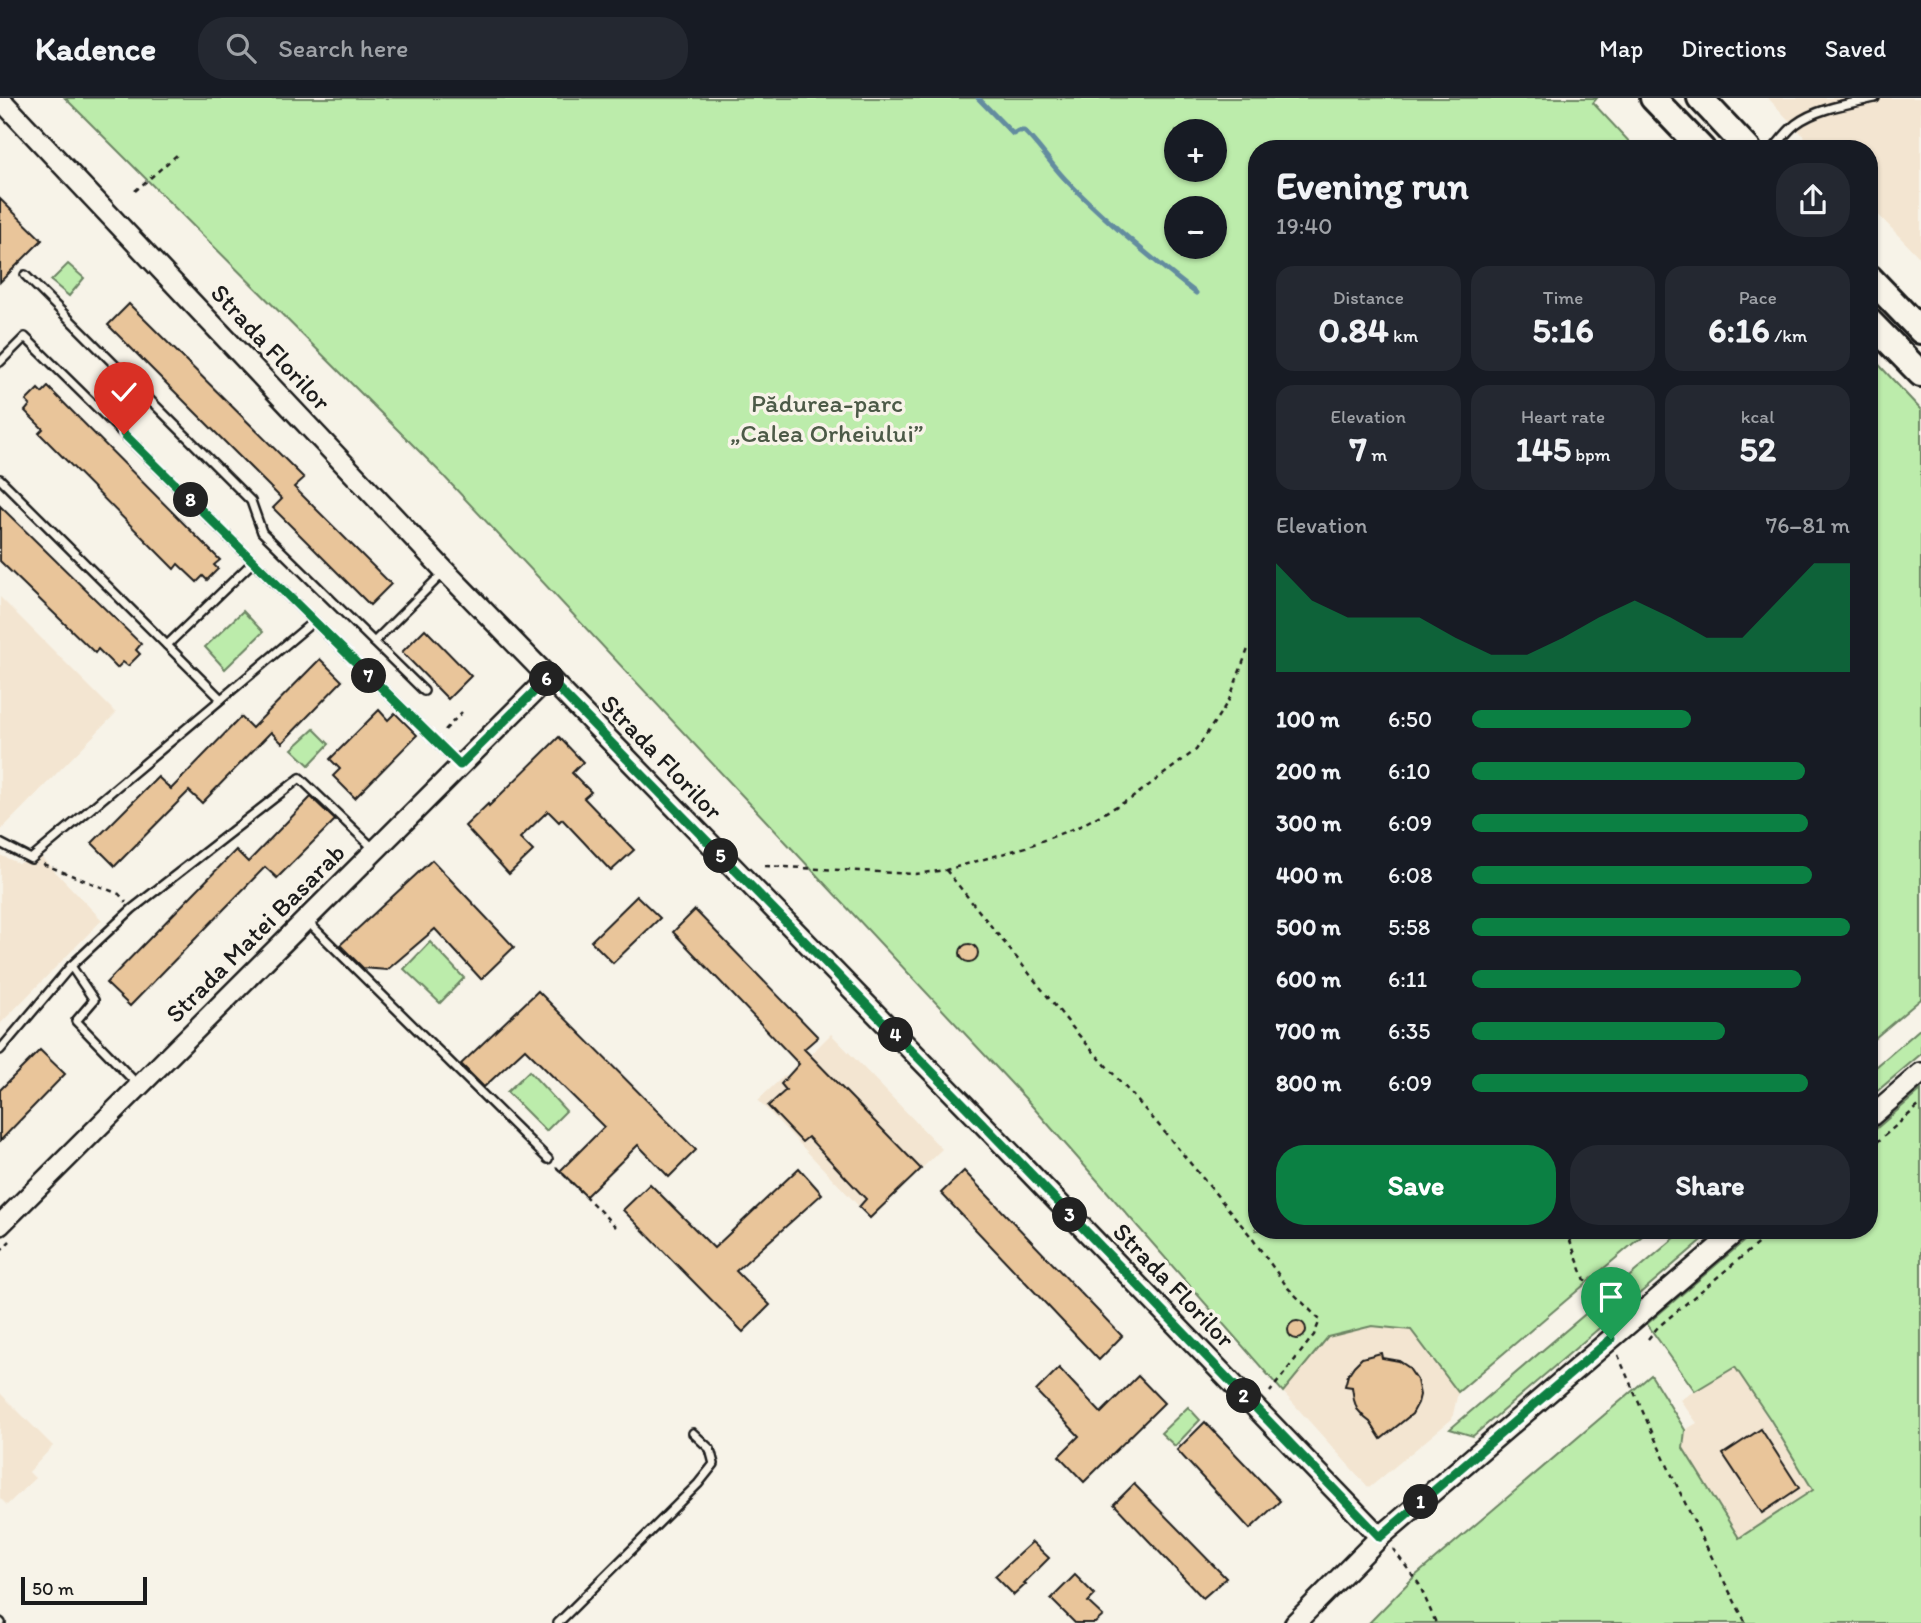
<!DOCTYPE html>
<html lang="en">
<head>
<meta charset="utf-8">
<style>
	body { margin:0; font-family:Itim,sans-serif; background:#242831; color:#f1f3f6; height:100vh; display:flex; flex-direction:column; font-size:26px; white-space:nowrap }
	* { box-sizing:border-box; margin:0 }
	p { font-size:23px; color:#9ea1a6 }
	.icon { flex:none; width:38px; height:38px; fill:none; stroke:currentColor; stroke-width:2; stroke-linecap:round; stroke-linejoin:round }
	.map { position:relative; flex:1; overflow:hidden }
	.panel { position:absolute; left:1248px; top:42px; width:630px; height:1099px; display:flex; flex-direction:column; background:#171b24; border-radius:28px; box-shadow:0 2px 5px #0004 }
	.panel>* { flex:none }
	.controls { position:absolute; left:1164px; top:21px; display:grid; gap:14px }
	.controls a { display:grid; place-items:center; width:63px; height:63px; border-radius:50%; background:#171b24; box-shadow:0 2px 5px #0004; font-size:35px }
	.scale { position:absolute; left:21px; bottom:18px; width:126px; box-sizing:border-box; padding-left:7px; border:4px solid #1c1c1c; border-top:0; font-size:19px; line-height:24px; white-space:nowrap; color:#1c1c1c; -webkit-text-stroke:5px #f7f3e8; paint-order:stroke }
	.pin { position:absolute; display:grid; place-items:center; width:60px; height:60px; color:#fff; margin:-72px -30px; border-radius:50% 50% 50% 0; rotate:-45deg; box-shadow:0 0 7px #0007 }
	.pin .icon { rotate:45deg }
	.km { position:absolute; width:35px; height:35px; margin:-18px; border-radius:50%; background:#222; color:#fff; font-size:19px; line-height:35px; text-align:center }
	.round { display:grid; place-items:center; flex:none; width:74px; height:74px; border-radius:28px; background:#242831 }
	.headline { display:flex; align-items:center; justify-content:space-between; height:119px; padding:0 28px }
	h1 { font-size:38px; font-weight:700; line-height:52px }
	.stats { display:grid; grid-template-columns:repeat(3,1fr); gap:10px; height:119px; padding:7px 28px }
	.stats div { display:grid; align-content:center; border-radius:18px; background:#242831; text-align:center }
	.stats b { font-size:35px; font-weight:700 }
	.stats small { font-size:19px; font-weight:400 }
	.stats p { font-size:19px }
	.chart { height:196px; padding:14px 28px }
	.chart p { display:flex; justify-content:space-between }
	.chart svg { width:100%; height:126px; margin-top:7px; fill:#0b8043; opacity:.7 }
	.button { display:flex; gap:14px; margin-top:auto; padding:14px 28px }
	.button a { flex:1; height:80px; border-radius:28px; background:#0b8043; color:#fff; font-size:28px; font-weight:700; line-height:80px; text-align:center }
	.button a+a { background:#242831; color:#f1f3f6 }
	ul { padding:0 28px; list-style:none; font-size:23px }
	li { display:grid; grid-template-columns:112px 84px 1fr; align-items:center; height:52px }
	li i { height:18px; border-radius:9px; background:#0b8043 }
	header { display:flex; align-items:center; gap:42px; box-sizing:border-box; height:98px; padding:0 35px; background:#171b24; border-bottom:2px solid #363941 }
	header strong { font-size:33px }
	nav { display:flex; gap:38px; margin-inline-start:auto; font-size:24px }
	.search { width:490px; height:63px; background:#242831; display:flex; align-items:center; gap:18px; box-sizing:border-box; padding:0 24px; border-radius:28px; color:#9ea1a6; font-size:26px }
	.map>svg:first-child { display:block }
	.built { fill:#f3e5d1 }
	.green { fill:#bcecab; stroke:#6c8464; stroke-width:2; fill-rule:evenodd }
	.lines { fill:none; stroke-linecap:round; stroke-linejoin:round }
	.stream { stroke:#648c9f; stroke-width:5 }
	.building { fill:#e9c59a; stroke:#1c1c1c; stroke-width:2 }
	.lane-casing { stroke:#1c1c1c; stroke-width:12 }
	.secondary-casing { stroke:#1c1c1c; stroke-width:24 }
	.highway-casing { stroke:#1c1c1c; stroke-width:30 }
	.path { stroke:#1c1c1c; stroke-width:2.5; stroke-dasharray:5 5; stroke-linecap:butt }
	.lane { stroke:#f7f3e8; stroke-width:7 }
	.secondary { stroke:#f7f3e8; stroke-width:19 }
	.highway { stroke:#f7f3e8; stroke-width:24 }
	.route-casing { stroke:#fff; stroke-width:14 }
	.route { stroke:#0b8043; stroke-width:9 }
	.labels { text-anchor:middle; stroke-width:7; stroke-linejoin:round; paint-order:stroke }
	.street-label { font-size:26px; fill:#1c1c1c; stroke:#f7f3e8 }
	.park-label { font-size:26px; fill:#4c5a47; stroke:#f7f3e8 }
</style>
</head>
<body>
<header>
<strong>Kadence</strong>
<div class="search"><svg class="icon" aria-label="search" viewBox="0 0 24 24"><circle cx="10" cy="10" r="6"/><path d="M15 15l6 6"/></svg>Search here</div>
<nav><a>Map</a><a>Directions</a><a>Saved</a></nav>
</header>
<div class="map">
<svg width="1921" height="1525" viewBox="0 0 1921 1525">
	<rect width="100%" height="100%" fill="#f7f3e8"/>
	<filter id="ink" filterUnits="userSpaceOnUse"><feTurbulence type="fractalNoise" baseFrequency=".0143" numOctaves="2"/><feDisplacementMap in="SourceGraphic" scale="14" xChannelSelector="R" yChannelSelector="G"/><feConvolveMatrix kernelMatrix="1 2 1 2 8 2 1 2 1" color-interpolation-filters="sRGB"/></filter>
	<g filter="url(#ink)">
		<g class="built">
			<path d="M1768,0H1921V161L1869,107V51H1816Z"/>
			<path d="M0,499L116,615L0,733Z"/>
			<path d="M0,757L18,765L42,760L102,822L0,926Z"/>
			<path d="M831,936L942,1051L870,1120L758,1002L785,977L788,979Z"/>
			<path d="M1372,1228L1411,1232L1458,1294L1452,1321L1369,1390L1283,1294L1327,1239Z"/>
			<path d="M1735,1268L1813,1392L1740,1440L1683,1350L1685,1332L1697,1325L1680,1302Z"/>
			<path d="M0,1295L53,1348L29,1374L35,1380L7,1407L0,1400Z"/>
		</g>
		<g class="green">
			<path d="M65,0H1597L1593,5L1636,51H1256V1132H1649L1458,1294L1411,1232L1372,1228L1328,1239L1283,1294L1025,1000L438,372ZM1176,33H1214V72H1176ZM1176,110H1214V149H1176Z"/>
			<path d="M68,166L84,180L69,198L51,183Z"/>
			<path d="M1869,256L1921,312V901L1869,945Z"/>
			<path d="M243,513L263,534L225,571L205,549Z"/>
			<path d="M314,631L329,646L309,667L292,651Z"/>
			<path d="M430,844L464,880L440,905L404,871Z"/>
			<path d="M1921,930V956L1869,1000V975Z"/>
			<path d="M529,973L566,1013L546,1033L507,994Z"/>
			<path d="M1921,992V1525H1369L1414,1479L1651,1277L1685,1332L1683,1350L1739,1440L1813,1392L1770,1321L1735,1269L1695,1293L1647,1226L1757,1132H1869V1037Z"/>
			<path d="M1684,1132H1714L1473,1338L1450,1331Z"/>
			<path d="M1188,1309L1200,1322L1175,1348L1161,1335Z"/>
		</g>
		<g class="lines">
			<path class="stream" d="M978,0L1013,36L1018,33H1024C1041,49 1053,70 1070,86C1109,126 1152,161 1196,195"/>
		</g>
		<g class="building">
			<path d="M0,101L42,142L0,184Z"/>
			<path d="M129,206L304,380L294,389L391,486L370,507L273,410L282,401L108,227Z"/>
			<path d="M48,289L220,462L214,467L218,471L207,482L203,478L197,484L178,466L174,471L39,335L43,331L25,313L30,307L26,303L38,291L42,295Z"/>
			<path d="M0,408L141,546L136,552L140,556L128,568L123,564L117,570L98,551L95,555L0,463Z"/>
			<path d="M425,531L471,578L448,601L402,554Z"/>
			<path d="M320,561L342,583L282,645L271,634L202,705L189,693L115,768L92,745L158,679L171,691L241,619L252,630Z"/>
			<path d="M379,612L388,622L395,615L417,637L355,700L333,678L340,671L330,661Z"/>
			<path d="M559,639L583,664L572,675L591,694L584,700L634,752L611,773L562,721L559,724L548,713L520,740L533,753L509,776L465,728L488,706L489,708Z"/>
			<path d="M311,699L335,722L277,780L265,769L130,908L106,885L236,752L248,764Z"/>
			<path d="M432,762L514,849L481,881L435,831L387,872L363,870L340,847Z"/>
			<path d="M637,798L660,820L613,865L591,843Z"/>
			<path d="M695,812L818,939L804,951L921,1071L870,1120L859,1109L866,1101L808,1039L802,1044L768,1008L786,992L781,986L799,966L673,834Z"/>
			<circle cx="969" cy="855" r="9"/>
			<path d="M538,893L696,1052L669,1079L638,1047L586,1098L560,1073L604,1029L525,951L484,989L461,966Z"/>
			<path d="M40,952L65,976L0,1043V992Z"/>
			<path d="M799,1070L822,1096L736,1173L770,1207L743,1234L623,1112L650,1086L714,1150Z"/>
			<path d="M964,1073L1122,1238L1099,1262L941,1095Z"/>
			<circle cx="1297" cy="1232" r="9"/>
			<path d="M1381,1255L1382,1260L1399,1263L1408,1269L1417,1282L1420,1297L1418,1305L1412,1316L1381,1341L1370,1324L1365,1320L1357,1311L1354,1302L1352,1289L1345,1288L1348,1277L1354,1268L1362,1260Z"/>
			<path d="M1059,1270L1101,1315L1138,1278L1164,1305L1084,1384L1059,1358L1079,1338L1036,1293Z"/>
			<path d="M1205,1324L1280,1403L1250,1431L1177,1352Z"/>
			<path d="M1761,1331L1799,1390L1762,1415L1723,1356Z"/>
			<path d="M1134,1386L1226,1480L1203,1500L1114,1406Z"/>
			<path d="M1032,1444L1049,1460L1024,1485L1026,1486L1014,1497L995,1478Z"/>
			<path d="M1075,1477L1095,1497L1088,1504L1103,1518L1095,1525H1075L1051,1501Z"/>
		</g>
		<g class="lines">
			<defs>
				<g id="lane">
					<path d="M1773,51C1780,43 1787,33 1796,26C1817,10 1849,6 1875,0"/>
					<path d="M25,177L251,403L262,434L374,544L444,474"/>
					<path d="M0,264L25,239L460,667"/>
					<path d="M0,381L221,601"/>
					<path d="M374,544L424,593"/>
					<path d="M167,547L253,464"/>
					<path d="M0,745L31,761L314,523"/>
					<path d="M306,822L548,1061"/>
					<path d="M71,868L94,902L76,923L139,988"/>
					<path d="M0,952L71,868L132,811L300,680L375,752"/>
					<path d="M0,1524L1,1525"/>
					<path d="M558,1525L698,1386L714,1366L710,1351L693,1335"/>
				</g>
				<g id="secondary">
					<path d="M0,1L445,473L981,1024L1380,1439"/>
					<path d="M1869,1020L1921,975"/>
					<path d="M0,1127L548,580"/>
					<path d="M1295,1525L1380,1439L1738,1132"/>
				</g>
				<g id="highway">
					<path d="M1653,0L1702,51"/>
					<path d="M1700,0L1748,51"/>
					<path d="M1869,179L1921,233"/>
					<path d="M1869,223L1921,276"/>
				</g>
			</defs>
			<use href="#lane" class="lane-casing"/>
			<use href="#secondary" class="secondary-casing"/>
			<use href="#highway" class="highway-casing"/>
			<g class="path">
				<path d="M135,93L178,56"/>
				<path d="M445,632L462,614"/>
				<path d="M43,766L119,796L126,804"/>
				<path d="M765,768L915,776L946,772L1026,749L1080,728L1132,700L1196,652L1229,602L1248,551"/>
				<path d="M946,772L1077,935L1157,1025L1249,1136L1288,1190L1320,1222L1314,1237L1270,1294"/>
				<path d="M1869,1051L1921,1006"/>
				<path d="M556,1069L616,1129"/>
				<path d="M1566,1132L1594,1206"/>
				<path d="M0,1153L10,1143"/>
				<path d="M1648,1241L1658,1229L1774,1132"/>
				<path d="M1618,1257C1657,1348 1699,1437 1746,1525"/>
				<path d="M1393,1451L1419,1486L1436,1525"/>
			</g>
			<use href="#lane" class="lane"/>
			<use href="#secondary" class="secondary"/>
			<use href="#highway" class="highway"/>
		</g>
	</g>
	<g class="lines" filter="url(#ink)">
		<defs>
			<path id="route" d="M124,336L460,667L548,580L981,1024L1380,1439L1611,1241"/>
		</defs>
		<use href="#route" class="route-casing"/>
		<use href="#route" class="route"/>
	</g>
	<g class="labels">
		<g class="street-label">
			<text transform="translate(271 249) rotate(47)" y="9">Strada Florilor</text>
			<text transform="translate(662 659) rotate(46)" y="9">Strada Florilor</text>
			<text transform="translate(255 835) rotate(-45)" y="9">Strada Matei Basarab</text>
			<text transform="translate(1174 1187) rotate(46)" y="9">Strada Florilor</text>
		</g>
		<g class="park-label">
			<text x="827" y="314">Pădurea-parc<tspan x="827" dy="30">„Calea Orheiului”</tspan></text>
		</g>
	</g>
</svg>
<div class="controls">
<a>+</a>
<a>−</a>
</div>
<div class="scale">50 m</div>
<div class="pin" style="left:1611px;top:1241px;background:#1e9e55"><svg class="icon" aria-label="arrive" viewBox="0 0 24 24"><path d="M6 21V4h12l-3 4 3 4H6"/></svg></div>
<div class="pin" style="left:124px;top:336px;background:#d93025"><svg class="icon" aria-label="check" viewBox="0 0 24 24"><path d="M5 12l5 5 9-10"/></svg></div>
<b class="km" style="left:1421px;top:1404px">1</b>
<b class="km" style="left:1244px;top:1298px">2</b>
<b class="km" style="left:1070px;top:1117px">3</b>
<b class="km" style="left:896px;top:937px">4</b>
<b class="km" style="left:721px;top:758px">5</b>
<b class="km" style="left:547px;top:581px">6</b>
<b class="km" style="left:369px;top:578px">7</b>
<b class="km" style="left:191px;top:402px">8</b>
<section class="panel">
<div class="headline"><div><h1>Evening run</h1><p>19:40</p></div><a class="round"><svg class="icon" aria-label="share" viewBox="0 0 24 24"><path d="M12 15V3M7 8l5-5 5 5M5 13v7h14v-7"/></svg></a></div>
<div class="stats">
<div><p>Distance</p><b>0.84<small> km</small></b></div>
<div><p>Time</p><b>5:16</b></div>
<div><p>Pace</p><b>6:16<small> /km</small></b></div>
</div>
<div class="stats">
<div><p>Elevation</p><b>7<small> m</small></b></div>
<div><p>Heart rate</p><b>145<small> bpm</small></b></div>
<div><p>kcal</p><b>52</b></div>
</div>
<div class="chart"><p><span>Elevation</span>76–81 m</p>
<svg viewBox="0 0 160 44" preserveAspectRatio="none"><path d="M0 44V6L10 19L20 25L30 25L40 25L50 32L60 38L70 38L80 32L90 25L100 19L110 25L120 32L130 32L140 19L150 6L160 6V44z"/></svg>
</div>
<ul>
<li><b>100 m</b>6:50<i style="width:58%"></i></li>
<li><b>200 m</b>6:10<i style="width:88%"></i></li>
<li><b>300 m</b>6:09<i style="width:89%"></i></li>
<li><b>400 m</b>6:08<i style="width:90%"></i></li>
<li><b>500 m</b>5:58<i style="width:100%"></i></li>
<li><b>600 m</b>6:11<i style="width:87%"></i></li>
<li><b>700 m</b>6:35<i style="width:67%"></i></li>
<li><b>800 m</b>6:09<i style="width:89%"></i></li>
</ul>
<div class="button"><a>Save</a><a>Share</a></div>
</section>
</div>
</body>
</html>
